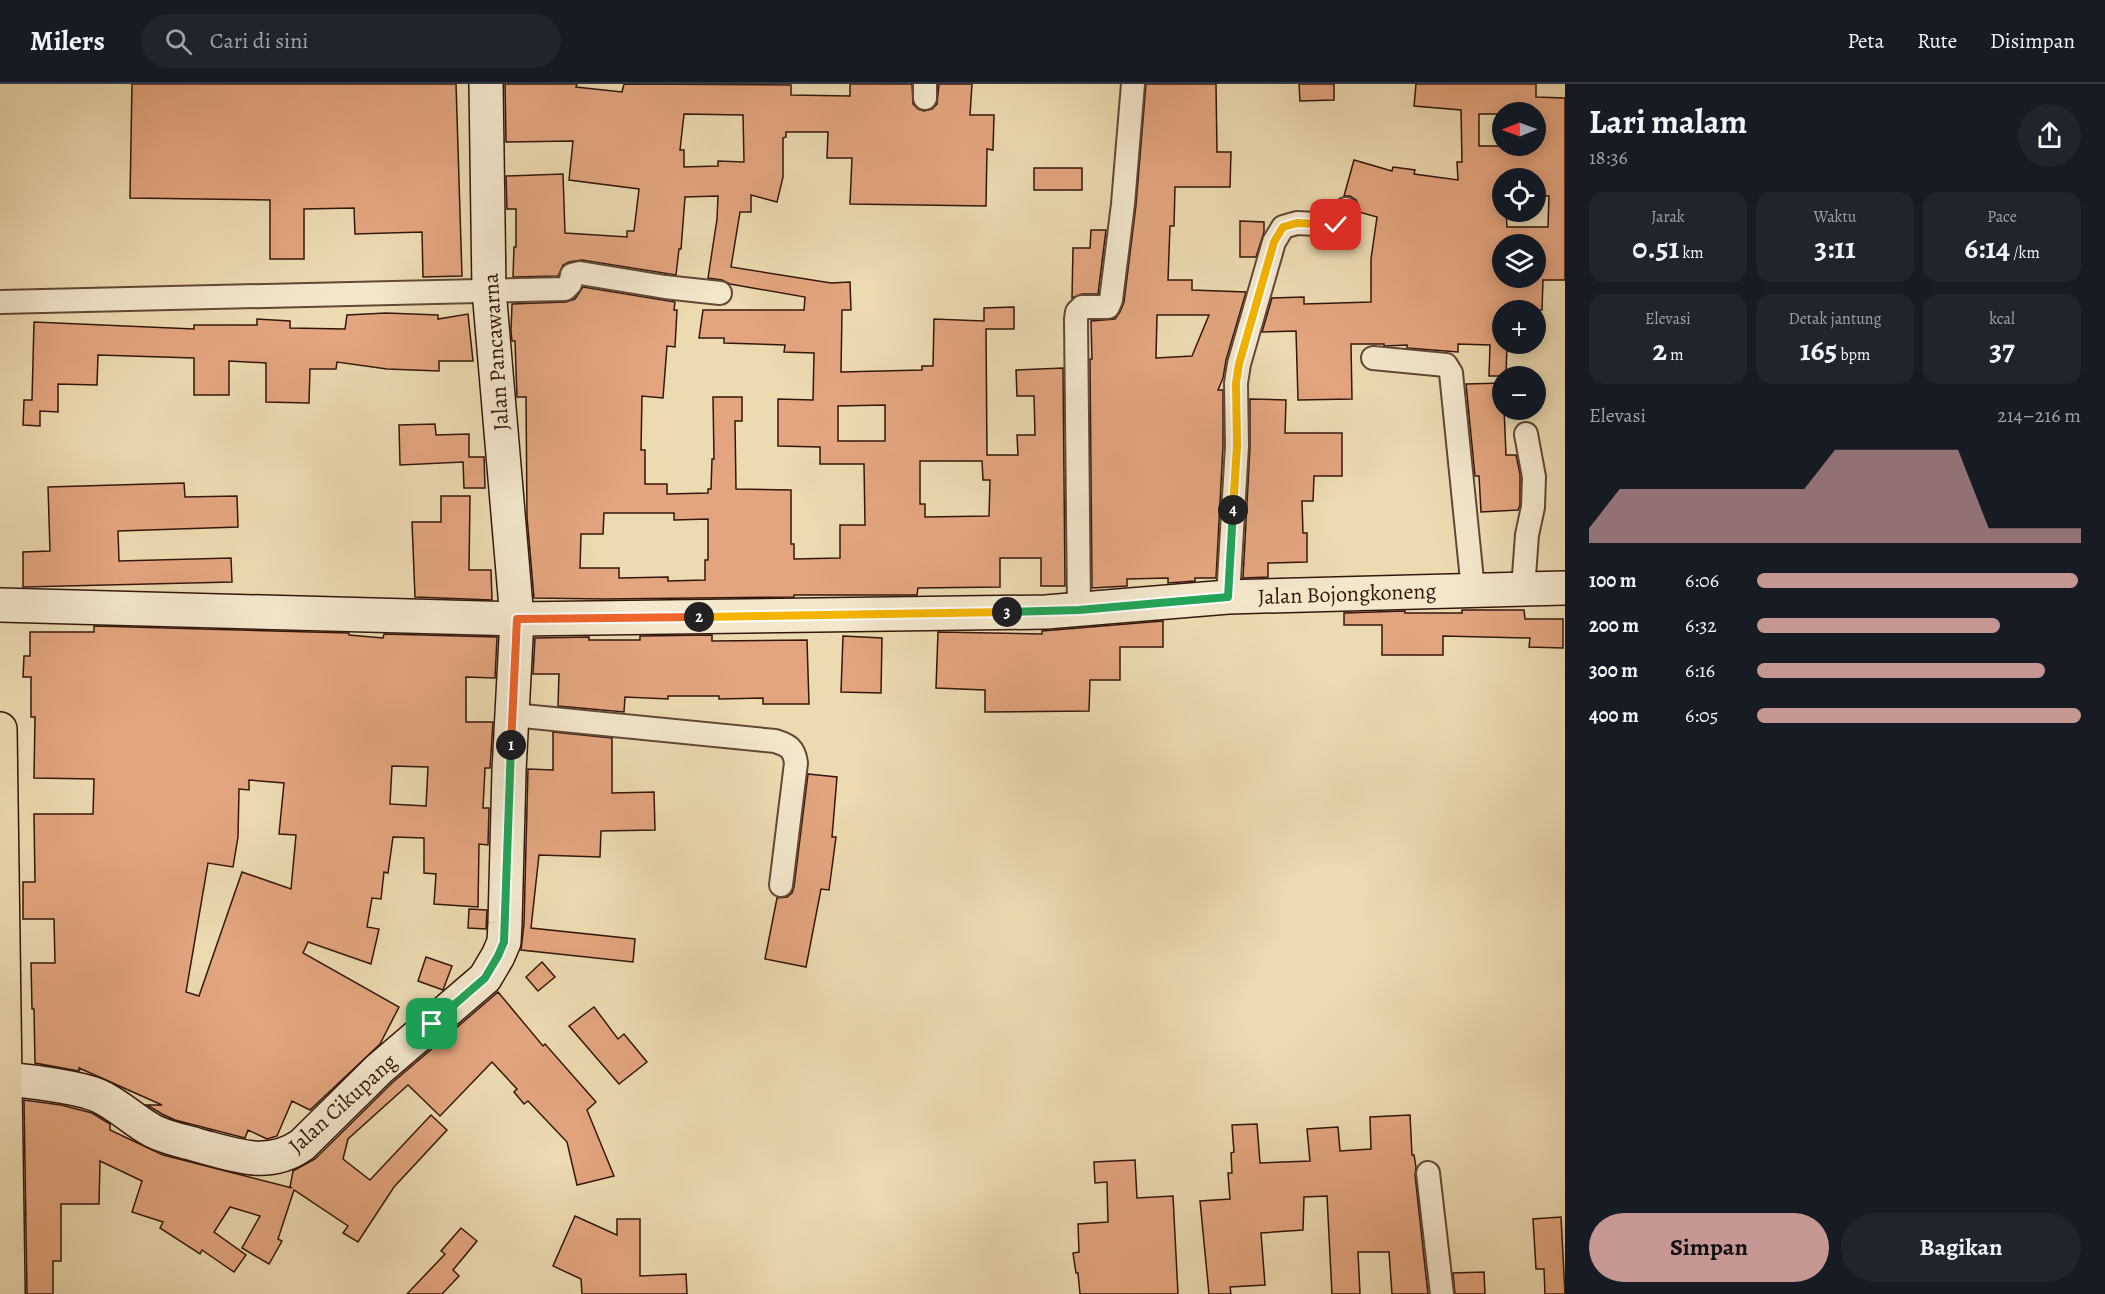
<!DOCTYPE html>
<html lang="id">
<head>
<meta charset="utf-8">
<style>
	body { margin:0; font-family:Alegreya,serif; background:#20242c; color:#f1f3f6; height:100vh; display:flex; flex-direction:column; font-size:22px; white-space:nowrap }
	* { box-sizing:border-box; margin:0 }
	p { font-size:20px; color:#9ea1a6 }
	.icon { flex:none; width:33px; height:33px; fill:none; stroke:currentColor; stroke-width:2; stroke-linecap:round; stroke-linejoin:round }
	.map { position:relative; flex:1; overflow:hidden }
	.drawer { display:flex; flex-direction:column; background:#171b24; width:540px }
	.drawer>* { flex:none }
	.needle { width:39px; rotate:269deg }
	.controls { position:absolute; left:1492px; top:18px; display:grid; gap:12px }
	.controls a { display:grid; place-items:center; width:54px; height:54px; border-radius:50%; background:#171b24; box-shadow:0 3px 15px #0003; font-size:30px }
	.pin { position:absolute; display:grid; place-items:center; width:51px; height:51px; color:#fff; margin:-26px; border-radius:12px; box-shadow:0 3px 9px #0006 }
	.km { position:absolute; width:30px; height:30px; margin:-15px; border-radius:50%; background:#222; color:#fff; font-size:16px; line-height:30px; text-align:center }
	.round { display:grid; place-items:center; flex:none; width:63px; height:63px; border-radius:32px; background:#20242c }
	.summary { display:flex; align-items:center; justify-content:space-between; height:102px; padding:0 24px }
	h1 { font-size:33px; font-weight:700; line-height:45px }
	.stats { display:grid; grid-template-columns:repeat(3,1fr); gap:9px; height:102px; padding:6px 24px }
	.stats div { display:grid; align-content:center; border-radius:15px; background:#20242c; text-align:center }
	.stats b { font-size:30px; font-weight:700 }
	.stats small { font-size:16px; font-weight:400 }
	.stats p { font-size:16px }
	.chart { height:168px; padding:12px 24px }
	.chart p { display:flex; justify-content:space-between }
	.chart svg { width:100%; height:108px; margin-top:6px; fill:#c59692; opacity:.7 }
	.cta { display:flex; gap:12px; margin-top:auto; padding:12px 24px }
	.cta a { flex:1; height:69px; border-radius:36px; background:#c59692; color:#111; font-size:24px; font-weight:700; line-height:69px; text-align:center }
	.cta a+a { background:#20242c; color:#f1f3f6 }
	ul { padding:0 24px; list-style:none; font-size:20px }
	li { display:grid; grid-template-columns:96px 72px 1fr; align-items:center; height:45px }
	li i { height:15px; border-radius:8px; background:#c59692 }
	header { display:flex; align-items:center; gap:36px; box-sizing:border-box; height:84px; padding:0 30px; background:#171b24; border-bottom:2px solid #363941 }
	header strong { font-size:28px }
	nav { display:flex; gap:33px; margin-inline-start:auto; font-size:21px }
	.search { width:420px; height:54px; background:#20242c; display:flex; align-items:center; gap:15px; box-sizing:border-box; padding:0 21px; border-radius:33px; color:#9ea1a6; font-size:22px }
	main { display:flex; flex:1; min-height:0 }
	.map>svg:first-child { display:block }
	.building { fill:#e3a57f; stroke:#34170c; stroke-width:1.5; fill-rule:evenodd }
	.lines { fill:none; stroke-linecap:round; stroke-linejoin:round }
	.minor-casing { stroke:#624835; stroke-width:26 }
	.secondary-casing { stroke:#34170c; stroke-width:36 }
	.primary-casing { stroke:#34170c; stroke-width:36 }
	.minor { stroke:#f3e7cc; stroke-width:22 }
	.secondary { stroke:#f3e7cc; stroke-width:33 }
	.primary { stroke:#ecdab0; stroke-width:33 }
	.split-1-casing { stroke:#fff; stroke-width:12 }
	.split-2-casing { stroke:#fff; stroke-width:12 }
	.split-3-casing { stroke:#fff; stroke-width:12 }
	.split-4-casing { stroke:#fff; stroke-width:12 }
	.split-5-casing { stroke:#fff; stroke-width:12 }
	.split-1 { stroke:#22a559; stroke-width:8 }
	.split-2 { stroke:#f0652b; stroke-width:8 }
	.split-3 { stroke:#f5b400; stroke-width:8 }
	.split-4 { stroke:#22a559; stroke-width:8 }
	.split-5 { stroke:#f5b400; stroke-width:8 }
	.labels { text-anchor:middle; stroke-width:4.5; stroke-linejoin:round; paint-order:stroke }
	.street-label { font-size:22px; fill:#34170c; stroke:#f3e7cc }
</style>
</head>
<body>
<header>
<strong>Milers</strong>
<div class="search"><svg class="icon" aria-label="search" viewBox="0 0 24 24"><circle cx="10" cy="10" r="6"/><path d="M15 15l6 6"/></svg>Cari di sini</div>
<nav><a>Peta</a><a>Rute</a><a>Disimpan</a></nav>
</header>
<main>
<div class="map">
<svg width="1565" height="1210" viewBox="0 0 1565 1210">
	<rect width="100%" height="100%" fill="#ecdab0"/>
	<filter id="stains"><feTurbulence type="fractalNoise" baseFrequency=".00333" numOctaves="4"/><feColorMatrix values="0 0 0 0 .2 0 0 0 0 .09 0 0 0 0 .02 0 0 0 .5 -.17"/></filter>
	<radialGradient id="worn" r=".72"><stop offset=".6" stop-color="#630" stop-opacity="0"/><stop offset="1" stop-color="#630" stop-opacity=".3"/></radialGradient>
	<g class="building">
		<path d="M132,0H456L462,192L423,193L422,148L355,150L354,124L304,125V175H270V116L130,114Z"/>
		<path d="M505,0H577L576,3L622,8L624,0L791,1V11L850,12V0H912L913,20L918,25L924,27L932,25L937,20L939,0H972L970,31H994L993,66L987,65L986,122L850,120L852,74H827L828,48H786V53L783,54V93L777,118L751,111V128H740L731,183L831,199L850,198L851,226H842L841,288L922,286V282H933L934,235L984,237V224L1014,223V245H986L987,371H1018L1017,351H1035L1034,312H1017L1016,286L1063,284L1065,502H1041V474H1000V503L918,504L917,511H794V513L604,515L534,514L527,433L526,313H517L515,257H512L511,247L512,220L566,218L575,215L583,203L675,218L674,226H677L675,263L667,262L663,314L642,312L641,366H645V400H667V410L708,409V405H711L712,375H714L713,313H742V337H735L736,405L791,406V460H794V475L840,474V441H865L864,380H820V363L778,362V315L813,316L814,269L784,268L785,261L724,259V254H699L703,226H804L805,213L730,200L722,196L708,194L717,135L718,112L685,113L681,165H679L676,191L582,176L569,178L563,181L558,192L513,193L514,163H516V125H507L506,92L563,90L565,149L627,153V147H634L639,105L569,96L573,57L506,58ZM684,30L743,31L744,78L718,77V82L684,83V66H680ZM885,321V357H838V322ZM920,377H982L983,396H990L989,432L925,433V420H920ZM604,429H674V436L708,435V476H705V496L668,497V493L619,494V484H580L581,450H603Z"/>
		<path d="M1146,0H1216L1217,68H1231L1230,103H1175L1174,142H1170L1168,196H1192V206L1246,208L1226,276L1223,294L1218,306H1223V362L1216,494H1195V497L1168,499V494L1127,495V502L1092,504L1090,275H1092L1091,237L1115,235L1120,228L1124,218L1136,121ZM1157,231H1209L1192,272L1156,274Z"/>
		<path d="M1299,0H1334V16L1300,17Z"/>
		<path d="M1416,0H1536V13L1565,14V196H1543L1542,226H1503V260H1507L1506,292H1489L1490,261L1458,260V268L1407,264V261L1384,262V260H1351L1352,315L1298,316L1296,247L1262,248L1272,214L1304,213V220L1371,218V175L1377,133L1359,128V122L1356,116L1350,112H1344L1354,76L1392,87L1393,83L1415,86L1414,90L1458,96L1457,78H1462L1461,26L1414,22ZM1503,28H1536V62H1479V30H1503ZM1503,94H1536V112H1549L1548,143H1507L1506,128H1503ZM1503,160H1536V194H1503Z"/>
		<rect x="1034" y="84" width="48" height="22"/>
		<path d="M1240,137L1264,138V148L1256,173H1240Z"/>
		<path d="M1091,146H1106L1098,210H1082L1072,214L1073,164H1090Z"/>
		<path d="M386,229L438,231V235L468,230L473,277H439V287L387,285L337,278L336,285H310L309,319L266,318V279L229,277V311H194V274L98,271L97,301L58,300V328L40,327V342L23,341L24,316H32L34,238L194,245V241H257V235L290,237V244L345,245L347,231Z"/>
		<path d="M1503,299L1506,371H1516L1520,390V421L1518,426L1481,428L1479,392H1475L1466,300Z"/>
		<path d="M1250,315L1286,316L1285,349H1342V392H1314L1313,417H1302L1303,449H1307V478L1268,479V493L1243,494L1250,363Z"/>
		<path d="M435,340L436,351L469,350V373H484L485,404H464L463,378L400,381L399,341Z"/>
		<path d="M184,399L185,413L237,412L238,443L118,447L119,477L231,474L232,498L23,503V468L50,467L48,403Z"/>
		<path d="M441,412H470L469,486H491L492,516L415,513L412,438H441Z"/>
		<path d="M1462,526H1524L1525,535H1563V564L1529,563L1530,554L1443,552V571H1382V541H1344V529L1405,527V529H1462Z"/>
		<path d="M1163,537V563H1120V596H1090L1089,627L985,628V606L936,604L938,548L1042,550V547Z"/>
		<path d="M94,542L349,549V551L383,554L384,550L497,553L495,594L466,593V638H493L490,684H485L483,724H489L488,761L479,760L478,823L434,820L436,790L424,789V754L393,753L388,789L384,788L381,815L372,814L367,843L379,845L371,880L308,858L303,869L399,923L380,960L310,1026L292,1017L277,1052L267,1055L248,1046L245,1054L241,1053L175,1036L162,1030L147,1021H162L79,984V987L35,979L34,925H32L31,879H55L54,835H23V798H35L34,730H93L94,695L34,694L35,633H31V593H23L24,572H30V548H94ZM392,682L428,683L426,722L390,720ZM249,696L284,699L279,750L296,751L291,805L242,788L199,912L186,908L208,779L233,783L238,753L239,705L249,706Z"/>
		<path d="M712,551V557L807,556L809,620H763V614L719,615V612H668V615L625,613L624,628L558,622L559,590H533L535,554L589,553V556H640V552Z"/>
		<path d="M843,552L882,554L881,609L841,608Z"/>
		<path d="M553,648L612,654V709L654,708L655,746L601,747L600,773L539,771L531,844L635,855L633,878L521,866L524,840L528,685L553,686Z"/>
		<path d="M808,690L837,693L832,753H836L829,806L821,805L806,883L765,875L777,814L787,813L792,809L794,803Z"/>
		<path d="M469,825L487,826L486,845L468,844Z"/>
		<path d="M426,873L452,882L443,906L418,897Z"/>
		<path d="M542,878L555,893L538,907L526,893Z"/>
		<path d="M498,908L543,962L545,960L596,1018L587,1026L614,1092L577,1101L567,1058L528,1017L524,1020L514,1008L517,1005L492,978L440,1032L408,1001L348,1055L343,1075L370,1096L431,1031L447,1046L394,1103L358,1158L343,1149L348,1142L294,1106L278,1155L282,1157L269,1180L242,1164L260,1132L230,1123L214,1148L246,1171L234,1188L202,1166L200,1170L160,1144L163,1138L132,1128L142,1097L100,1077L99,1120H61V1177H53V1210H27L24,1016L61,1021L92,1029L110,1040V1046L163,1071L292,1104L290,1103L293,1087L315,1075L392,999Z"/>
		<path d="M594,923L618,955L624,950L647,978L619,1000L569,942Z"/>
		<path d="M1410,1031L1412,1071H1414L1416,1083L1415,1091L1428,1210H1392L1389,1168H1358L1360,1210H1332L1327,1112L1304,1113L1303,1146L1261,1149L1265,1201L1230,1203L1231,1210H1209L1200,1117L1230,1115L1228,1089H1232L1231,1069L1234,1068L1232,1041L1257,1040L1260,1079L1310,1077L1307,1045L1338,1043L1340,1067L1371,1065L1370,1033Z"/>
		<path d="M1135,1076L1137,1114L1173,1112L1178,1210H1080L1078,1189H1076L1073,1169L1079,1168L1078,1140L1108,1138L1107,1098L1095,1099L1094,1078Z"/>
		<path d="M575,1132L617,1151V1135H640V1192L686,1190L687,1210H582L581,1195L553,1182Z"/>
		<path d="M1561,1133L1565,1210H1545L1544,1185H1536L1533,1135Z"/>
		<path d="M461,1144L477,1157L453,1186L459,1192L442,1210H407L445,1170L441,1167Z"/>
		<path d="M1484,1188L1485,1210H1455L1453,1189Z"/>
	</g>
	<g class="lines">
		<defs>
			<g id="minor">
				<path d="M925,14V0"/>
				<path d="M0,218L565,205L570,200L572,191L580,189L665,203L720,209"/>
				<path d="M1373,274L1446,281L1451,289L1473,506"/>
				<path d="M1523,505L1527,451L1533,423L1534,393L1526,350"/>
				<path d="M1228,513L1237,362L1236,299L1239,280L1274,158L1283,143L1297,139L1336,141L1341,140L1346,125"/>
				<path d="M1079,526L1076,235L1077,228L1082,223H1108L1111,216L1123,120L1133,0"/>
				<path d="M513,631L775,657C788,661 794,664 796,679L781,801"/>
				<path d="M1428,1089L1442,1210"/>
			</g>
			<g id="secondary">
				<path d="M0,521L517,535L1046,528L1228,513L1565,504"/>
				<path d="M0,995C23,996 79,1003 99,1012C119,1021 134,1037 153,1047C167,1054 183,1057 197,1061C234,1071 268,1085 302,1061L379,985L485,894L498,872L504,858L505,839L509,687L517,535L489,206L486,0"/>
			</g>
			<path id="primary" d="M0,645L8,1210"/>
		</defs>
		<use href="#minor" class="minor-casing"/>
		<use href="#secondary" class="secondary-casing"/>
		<use href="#primary" class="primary-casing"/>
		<use href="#minor" class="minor"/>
		<use href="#secondary" class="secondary"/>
		<use href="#primary" class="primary"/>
	</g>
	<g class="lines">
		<defs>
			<path id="split-1" d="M432,940L485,894L498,872L504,858L511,661"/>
			<path id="split-2" d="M511,661L517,535L699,533"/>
			<path id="split-3" d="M699,533L1007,528"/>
			<path id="split-4" d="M1007,528L1079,526L1228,513L1233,426"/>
			<path id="split-5" d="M1233,426L1237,362L1236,299L1239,280L1274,158L1283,143L1297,139L1336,141"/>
		</defs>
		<use href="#split-1" class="split-1-casing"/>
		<use href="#split-2" class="split-2-casing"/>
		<use href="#split-3" class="split-3-casing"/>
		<use href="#split-4" class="split-4-casing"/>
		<use href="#split-5" class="split-5-casing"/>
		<use href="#split-1" class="split-1"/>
		<use href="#split-2" class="split-2"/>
		<use href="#split-3" class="split-3"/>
		<use href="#split-4" class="split-4"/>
		<use href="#split-5" class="split-5"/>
	</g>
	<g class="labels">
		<g class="street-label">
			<text transform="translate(495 268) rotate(-94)" y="8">Jalan Pancawarna</text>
			<text transform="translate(1347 509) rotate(-2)" y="8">Jalan Bojongkoneng</text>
			<text transform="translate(342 1019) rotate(-42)" y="8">Jalan Cikupang</text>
		</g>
	</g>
	<rect width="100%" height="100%" filter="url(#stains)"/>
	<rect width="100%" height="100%" fill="url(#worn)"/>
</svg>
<div class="controls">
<a><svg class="needle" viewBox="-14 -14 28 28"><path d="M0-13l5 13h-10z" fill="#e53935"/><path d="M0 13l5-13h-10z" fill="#9ea1a6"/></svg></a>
<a><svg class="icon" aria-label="locate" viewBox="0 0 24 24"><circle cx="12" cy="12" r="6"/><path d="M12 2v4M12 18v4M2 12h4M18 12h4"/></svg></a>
<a><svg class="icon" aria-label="layers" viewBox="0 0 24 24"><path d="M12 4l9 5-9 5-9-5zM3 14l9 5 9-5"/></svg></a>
<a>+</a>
<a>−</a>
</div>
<div class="pin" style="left:432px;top:940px;background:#1e9e55"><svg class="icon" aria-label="arrive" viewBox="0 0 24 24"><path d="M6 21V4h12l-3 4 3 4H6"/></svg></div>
<div class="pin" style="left:1336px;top:141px;background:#d93025"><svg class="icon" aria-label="check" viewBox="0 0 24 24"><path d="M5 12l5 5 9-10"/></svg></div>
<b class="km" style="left:511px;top:661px">1</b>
<b class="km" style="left:699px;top:533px">2</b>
<b class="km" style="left:1007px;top:528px">3</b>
<b class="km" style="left:1233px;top:426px">4</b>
</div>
<section class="drawer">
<div class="summary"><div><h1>Lari malam</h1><p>18:36</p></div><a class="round"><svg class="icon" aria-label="share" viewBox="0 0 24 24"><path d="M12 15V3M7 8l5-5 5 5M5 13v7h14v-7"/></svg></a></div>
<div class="stats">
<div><p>Jarak</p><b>0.51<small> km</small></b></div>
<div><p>Waktu</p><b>3:11</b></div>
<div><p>Pace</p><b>6:14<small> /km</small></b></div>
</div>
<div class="stats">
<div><p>Elevasi</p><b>2<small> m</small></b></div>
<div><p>Detak jantung</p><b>165<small> bpm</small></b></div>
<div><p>kcal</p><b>37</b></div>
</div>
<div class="chart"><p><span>Elevasi</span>214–216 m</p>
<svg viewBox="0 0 160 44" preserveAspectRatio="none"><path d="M0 44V38L10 22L20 22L30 22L40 22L50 22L60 22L70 22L80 6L90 6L100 6L110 6L120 6L130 38L140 38L150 38L160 38V44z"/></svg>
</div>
<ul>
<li><b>100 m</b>6:06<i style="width:99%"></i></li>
<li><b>200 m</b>6:32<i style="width:75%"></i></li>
<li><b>300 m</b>6:16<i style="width:89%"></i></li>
<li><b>400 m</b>6:05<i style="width:100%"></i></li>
</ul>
<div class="cta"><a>Simpan</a><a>Bagikan</a></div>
</section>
</main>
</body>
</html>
